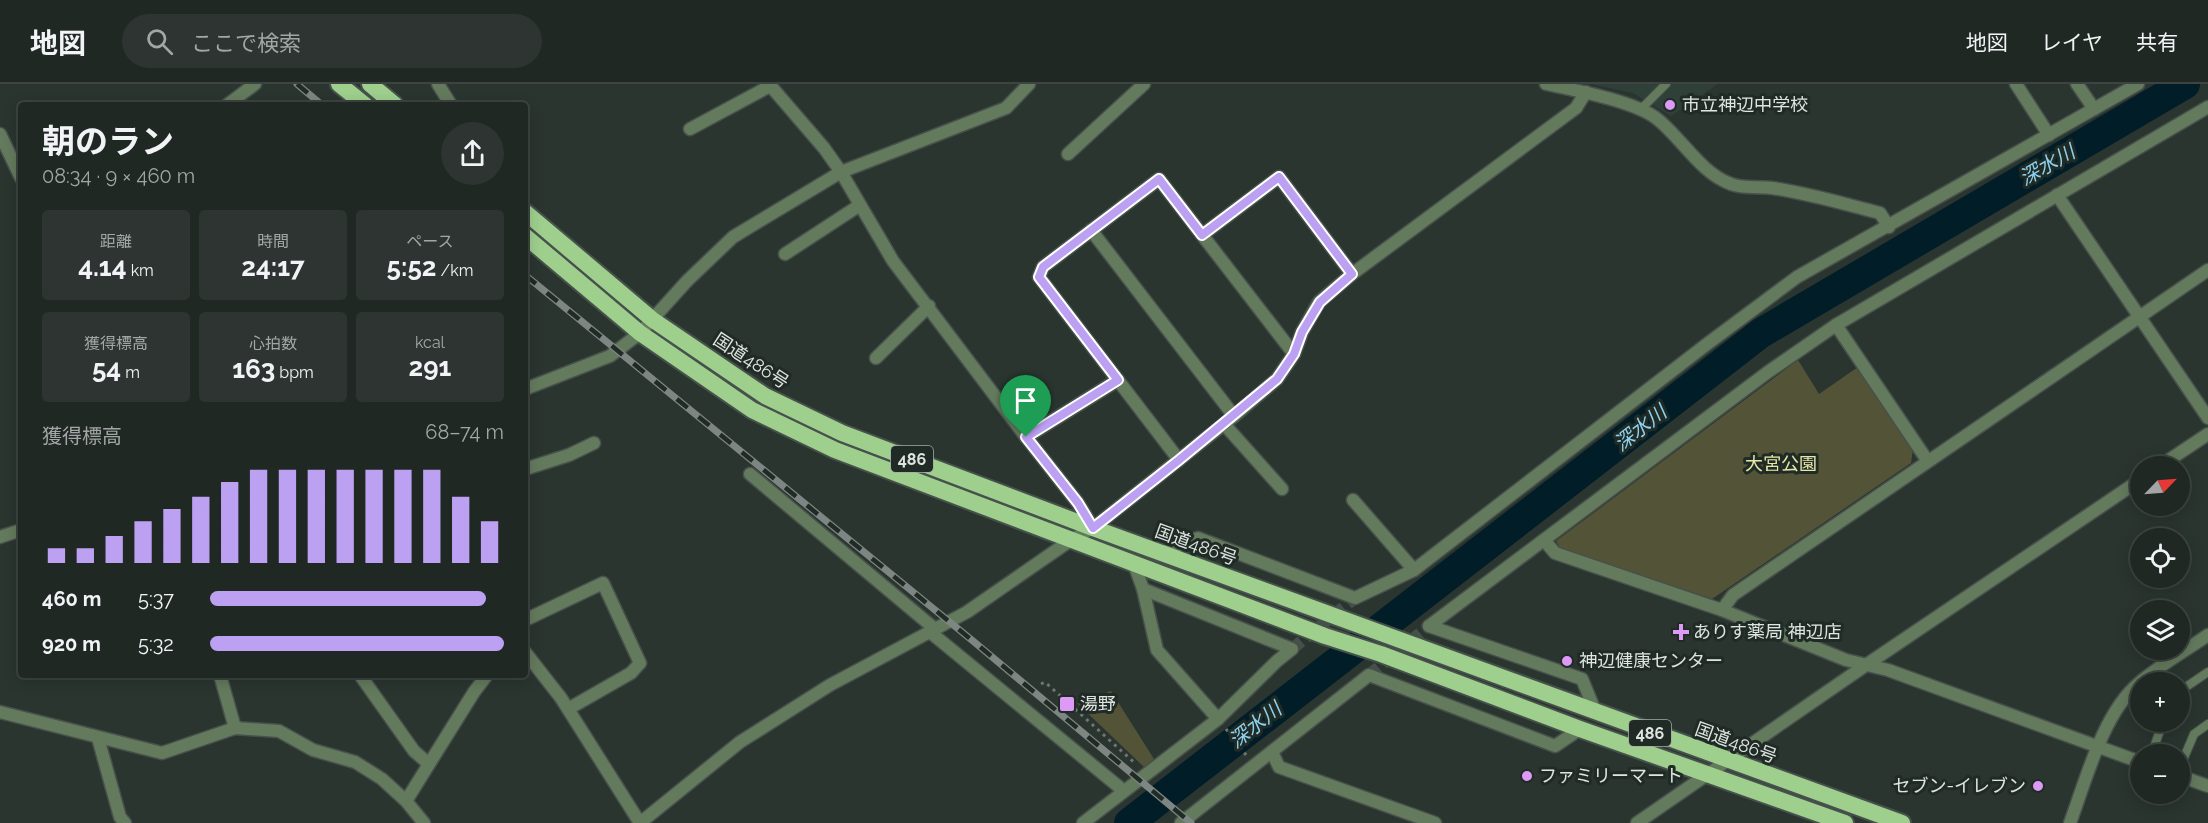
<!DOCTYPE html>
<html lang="ja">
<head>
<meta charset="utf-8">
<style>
	body { margin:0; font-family:Raleway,"Noto Sans JP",sans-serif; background:#2d3431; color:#f1f3f6; height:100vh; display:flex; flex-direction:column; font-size:22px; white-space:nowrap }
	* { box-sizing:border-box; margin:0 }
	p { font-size:20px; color:#a2a6a6 }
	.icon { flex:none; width:33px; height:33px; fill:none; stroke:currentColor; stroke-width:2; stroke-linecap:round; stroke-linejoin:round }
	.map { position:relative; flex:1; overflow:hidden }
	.details { position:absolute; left:18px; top:18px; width:510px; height:576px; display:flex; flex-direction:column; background:#202824; border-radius:6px; box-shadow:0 3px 15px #0003,0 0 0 2px #3d4441 }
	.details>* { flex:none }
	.needle { width:39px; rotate:65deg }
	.fabs { position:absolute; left:2130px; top:372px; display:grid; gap:12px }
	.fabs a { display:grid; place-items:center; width:60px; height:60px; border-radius:50%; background:#202824; box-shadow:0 3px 15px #0003,0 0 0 2px #3d4441; font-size:30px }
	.pin { position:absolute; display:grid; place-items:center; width:51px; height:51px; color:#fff; margin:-62px -26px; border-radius:50% 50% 50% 0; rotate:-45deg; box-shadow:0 0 6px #0007 }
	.pin .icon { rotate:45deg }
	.round { display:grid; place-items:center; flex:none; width:63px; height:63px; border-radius:32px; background:#2d3431 }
	.headline { display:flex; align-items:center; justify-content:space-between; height:102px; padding:0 24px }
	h1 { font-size:33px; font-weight:700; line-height:45px }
	.figures { display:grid; grid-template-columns:repeat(3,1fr); gap:9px; height:102px; padding:6px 24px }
	.figures div { display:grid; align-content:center; border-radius:6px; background:#2d3431; text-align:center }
	.figures b { font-size:26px; font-weight:700 }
	.figures small { font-size:16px; font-weight:400 }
	.figures p { font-size:16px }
	.chart { height:168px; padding:12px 24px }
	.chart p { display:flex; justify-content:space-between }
	.chart svg { width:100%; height:108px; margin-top:6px; stroke:#bca0f2; stroke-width:6 }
	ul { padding:0 24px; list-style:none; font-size:20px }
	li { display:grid; grid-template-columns:96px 72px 1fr; align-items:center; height:45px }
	li i { height:15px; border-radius:8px; background:#bca0f2 }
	header { display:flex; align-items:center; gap:36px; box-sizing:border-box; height:84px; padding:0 30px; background:#202824; border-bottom:2px solid #3d4441 }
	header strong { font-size:28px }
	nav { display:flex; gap:33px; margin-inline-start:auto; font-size:21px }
	.search { width:420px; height:54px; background:#2d3431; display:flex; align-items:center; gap:15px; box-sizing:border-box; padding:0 21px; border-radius:33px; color:#a2a6a6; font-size:22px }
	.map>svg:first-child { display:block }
	.built { fill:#2f4038 }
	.green { fill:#535337 }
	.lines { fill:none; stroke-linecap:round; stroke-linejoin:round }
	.river { stroke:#001d28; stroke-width:30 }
	.minor-tunnel { stroke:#454f4b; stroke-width:12; stroke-dasharray:12 6; stroke-linecap:butt }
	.service-casing { stroke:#47514c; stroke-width:10 }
	.minor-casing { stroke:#47514c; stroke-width:15 }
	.tertiary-casing { stroke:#47514c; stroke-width:15 }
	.trunk-casing { stroke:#47514c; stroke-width:20 }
	.path { stroke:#6d7672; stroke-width:3; stroke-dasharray:3 4.5; stroke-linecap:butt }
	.service { stroke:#647a5d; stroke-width:8 }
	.minor { stroke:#647a5d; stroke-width:12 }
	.tertiary { stroke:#647a5d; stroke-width:12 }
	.trunk { stroke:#9ecf8d; stroke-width:16 }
	.rail-casing { stroke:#7d8682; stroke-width:7 }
	.rail { stroke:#202b26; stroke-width:4.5; stroke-dasharray:14; stroke-linecap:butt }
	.route-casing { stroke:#fff; stroke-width:12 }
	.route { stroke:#bca0f2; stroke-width:8 }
	.poi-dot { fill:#dc99f5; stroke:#202b26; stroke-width:2 }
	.labels { text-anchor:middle; stroke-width:6; stroke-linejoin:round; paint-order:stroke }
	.shield { fill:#202b26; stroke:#a5aca9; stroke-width:1.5 }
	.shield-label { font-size:16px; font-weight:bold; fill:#dee4e1 }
	.poi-label { font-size:18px; fill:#dee4e1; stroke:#202b26; text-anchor:start }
	.street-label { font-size:18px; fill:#dee4e1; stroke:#202b26 }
	.park-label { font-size:18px; fill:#e6e6a7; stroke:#202b26 }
	.water-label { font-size:20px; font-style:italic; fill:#8dd2f0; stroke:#202b26 }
</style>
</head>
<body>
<header>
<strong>地図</strong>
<div class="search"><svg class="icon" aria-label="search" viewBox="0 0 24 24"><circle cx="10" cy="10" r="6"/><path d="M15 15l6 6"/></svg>ここで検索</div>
<nav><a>地図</a><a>レイヤ</a><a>共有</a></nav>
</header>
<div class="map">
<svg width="2208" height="739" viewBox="0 0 2208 739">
	<rect width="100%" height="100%" fill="#2a3530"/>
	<path class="built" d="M1591,0H1718L1671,32L1633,9Z"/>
	<g class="green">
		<path d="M1798,276L1819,310L1858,283L1913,365L1911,379L1712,515L1560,464L1556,457Z"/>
		<path d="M1111,607L1154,675L1144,683L1077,619Z"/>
	</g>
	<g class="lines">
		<path class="river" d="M1129,739L1761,249L2185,0"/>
		<g class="minor-tunnel">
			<path d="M1292,565L1355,514"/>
			<path d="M1369,591L1429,542"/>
		</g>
		<defs>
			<g id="service">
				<path d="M1640,26L1666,0"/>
				<path d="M2180,607L2208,588"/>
				<path d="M2153,666L2163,638"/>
				<path d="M2180,683L2194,650L2208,640"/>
			</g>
			<g id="minor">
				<path d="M438,0L451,21"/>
				<path d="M769,0L824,64L841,88L893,177L1026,353L1078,419L1093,444"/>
				<path d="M1546,0C1574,6 1633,17 1656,34C1681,53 1700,89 1731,100C1743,105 1759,102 1772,104C1808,109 1844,120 1880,129L1889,143"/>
				<path d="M2016,0L2049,51"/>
				<path d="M2077,0L2094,25"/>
				<path d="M227,21L255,0"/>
				<path d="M690,45L770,2"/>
				<path d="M0,50L21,94"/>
				<path d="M1068,70L1144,0"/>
				<path d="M2057,111L2208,334"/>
				<path d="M1091,146L1234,332"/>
				<path d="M1202,151L1279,93L1352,190"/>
				<path d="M785,170L860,121"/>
				<path d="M1836,241L1927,376"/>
				<path d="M876,274L929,222"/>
				<path d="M525,305L610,272L640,249L687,197L733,153L841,88L1006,24L1029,0"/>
				<path d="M1224,340L1282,405"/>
				<path d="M1026,353L1118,296"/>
				<path d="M1179,376L1039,193L1043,183L1159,95L1294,270"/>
				<path d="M525,385L569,371L594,359"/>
				<path d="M750,390L935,545"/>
				<path d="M1353,416L1414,486"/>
				<path d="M0,453L21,446"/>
				<path d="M1544,456L1555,469L1722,526L1846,576L1888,586L2140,678"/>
				<path d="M1161,469L1198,454L1355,514L1414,486L1707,260L1797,193L2138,0"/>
				<path d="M1134,480L1143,505L1157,566L1218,635"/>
				<path d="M1722,526L1733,511L2208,186"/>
				<path d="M525,536L603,499L640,579L631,589L568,625"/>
				<path d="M1429,542L1768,288L1836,241L2208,23"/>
				<path d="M1429,542L1582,595L1596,629"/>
				<path d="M930,548L1124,707"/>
				<path d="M525,568L561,614L640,739L740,658L830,601L967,528L1071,456L1093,444L1234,332L1277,295L1294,270L1302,248L1319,218L1352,190L1576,24L1586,8"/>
				<path d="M220,591L235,644"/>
				<path d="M360,591L414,667L429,680"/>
				<path d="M0,628L162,669L235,644L279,647L313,666L355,678L382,695L406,717L424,739"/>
				<path d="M98,654L120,733L125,739"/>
				<path d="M1272,668L1279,683L1435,739"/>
				<path d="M2180,692L2208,702"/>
				<path d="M406,717L474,608L487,591"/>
				<path d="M1083,739L1218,635L1277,577L1292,565L1143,505"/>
				<path d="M1181,739L1369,591L1555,662L1580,645"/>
				<path d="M2070,739C2086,696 2103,629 2139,599C2160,581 2185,567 2208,551"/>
			</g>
			<g id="tertiary">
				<path d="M2160,382L2208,350"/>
				<path d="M1637,739L1866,581L2140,396"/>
			</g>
			<g id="trunk">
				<path d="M339,0L365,21"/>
				<path d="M370,0L395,21"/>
				<path d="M525,128L653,236L765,312L842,349L1093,444L1902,739"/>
				<path d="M525,152L640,249L752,326L835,366L1325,552L1381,570L1580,645L1845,739"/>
			</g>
		</defs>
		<use href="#service" class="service-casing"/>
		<use href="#minor" class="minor-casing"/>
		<use href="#tertiary" class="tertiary-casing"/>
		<use href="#trunk" class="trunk-casing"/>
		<g class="path">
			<path d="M1041,600L1045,598L1136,680"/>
			<path d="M1226,645L1246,671"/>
		</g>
		<use href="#service" class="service"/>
		<use href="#minor" class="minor"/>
		<use href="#tertiary" class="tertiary"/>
		<use href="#trunk" class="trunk"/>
		<defs>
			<g id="rail">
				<path d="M297,0L322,21"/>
				<path d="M525,191L973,557L1191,739"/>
			</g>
		</defs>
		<use href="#rail" class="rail-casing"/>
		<use href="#rail" class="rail"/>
	</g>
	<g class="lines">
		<defs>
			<path id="route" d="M1279,93L1352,190L1320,218L1302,248L1294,270L1277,295L1179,376L1093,444L1078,419L1026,353L1118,296L1039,193L1043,183L1159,95L1202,151Z"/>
		</defs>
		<use href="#route" class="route-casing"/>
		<use href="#route" class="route"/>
	</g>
	<g class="poi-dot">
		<circle cx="1670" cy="21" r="6"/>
		<path d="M1678 539h6v6h6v6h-6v6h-6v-6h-6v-6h6z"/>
		<circle cx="1567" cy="577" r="6"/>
		<rect x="1059" y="612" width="16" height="16" rx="3"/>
		<circle cx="1527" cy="692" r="6"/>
		<circle cx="2038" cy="702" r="6"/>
	</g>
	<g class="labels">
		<g class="shield">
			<rect x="891" y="362" width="42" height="26" rx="4.5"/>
			<rect x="1629" y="636" width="42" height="26" rx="4.5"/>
		</g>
		<g class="shield-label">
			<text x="912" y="381">486</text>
			<text x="1650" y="655">486</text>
		</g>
		<g class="poi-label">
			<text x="1682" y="27">市立神辺中学校</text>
			<text x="1693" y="554">ありす薬局 神辺店</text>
			<text x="1579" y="583">神辺健康センター</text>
			<text x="1080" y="626">湯野</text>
			<text x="1539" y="698">ファミリーマート</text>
			<text x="2026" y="708" text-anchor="end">セブン-イレブン</text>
		</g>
		<g class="street-label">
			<text transform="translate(751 277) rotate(33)" y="6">国道486号</text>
			<text transform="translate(1196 461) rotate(20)" y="6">国道486号</text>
			<text transform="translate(1736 659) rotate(20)" y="6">国道486号</text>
		</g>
		<g class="park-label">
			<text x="1781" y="386">大宮公園</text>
		</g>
		<g class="water-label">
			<text transform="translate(2047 81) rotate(-30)" y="7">深水川</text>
			<text transform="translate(1640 344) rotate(-38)" y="7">深水川</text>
			<text transform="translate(1255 641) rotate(-38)" y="7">深水川</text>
		</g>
	</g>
</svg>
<div class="fabs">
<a><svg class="needle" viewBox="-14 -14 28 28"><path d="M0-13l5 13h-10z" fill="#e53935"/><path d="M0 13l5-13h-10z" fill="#a2a6a6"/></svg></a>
<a><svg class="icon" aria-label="locate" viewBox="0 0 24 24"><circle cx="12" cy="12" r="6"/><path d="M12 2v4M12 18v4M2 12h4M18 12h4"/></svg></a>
<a><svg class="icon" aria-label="layers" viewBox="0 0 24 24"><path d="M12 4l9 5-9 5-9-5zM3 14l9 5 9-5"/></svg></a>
<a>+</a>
<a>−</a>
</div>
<div class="pin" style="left:1026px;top:353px;background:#1e9e55"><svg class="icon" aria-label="arrive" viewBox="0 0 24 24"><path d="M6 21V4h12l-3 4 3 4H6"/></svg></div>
<section class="details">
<div class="headline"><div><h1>朝のラン</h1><p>08:34 · 9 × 460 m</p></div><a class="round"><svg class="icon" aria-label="share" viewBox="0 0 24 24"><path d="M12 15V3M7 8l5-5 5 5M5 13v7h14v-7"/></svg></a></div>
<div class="figures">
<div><p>距離</p><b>4.14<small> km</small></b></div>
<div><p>時間</p><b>24:17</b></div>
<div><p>ペース</p><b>5:52<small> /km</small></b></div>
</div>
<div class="figures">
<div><p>獲得標高</p><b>54<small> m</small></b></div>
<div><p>心拍数</p><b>163<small> bpm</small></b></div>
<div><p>kcal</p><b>291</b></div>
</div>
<div class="chart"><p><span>獲得標高</span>68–74 m</p>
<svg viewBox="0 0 160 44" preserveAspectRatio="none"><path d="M5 44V38M15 44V38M25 44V33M35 44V27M45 44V22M55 44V17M65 44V11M75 44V6M85 44V6M95 44V6M105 44V6M115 44V6M125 44V6M135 44V6M145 44V17M155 44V27"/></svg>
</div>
<ul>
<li><b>460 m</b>5:37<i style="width:94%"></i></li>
<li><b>920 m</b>5:32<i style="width:100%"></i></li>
</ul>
</section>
</div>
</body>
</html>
